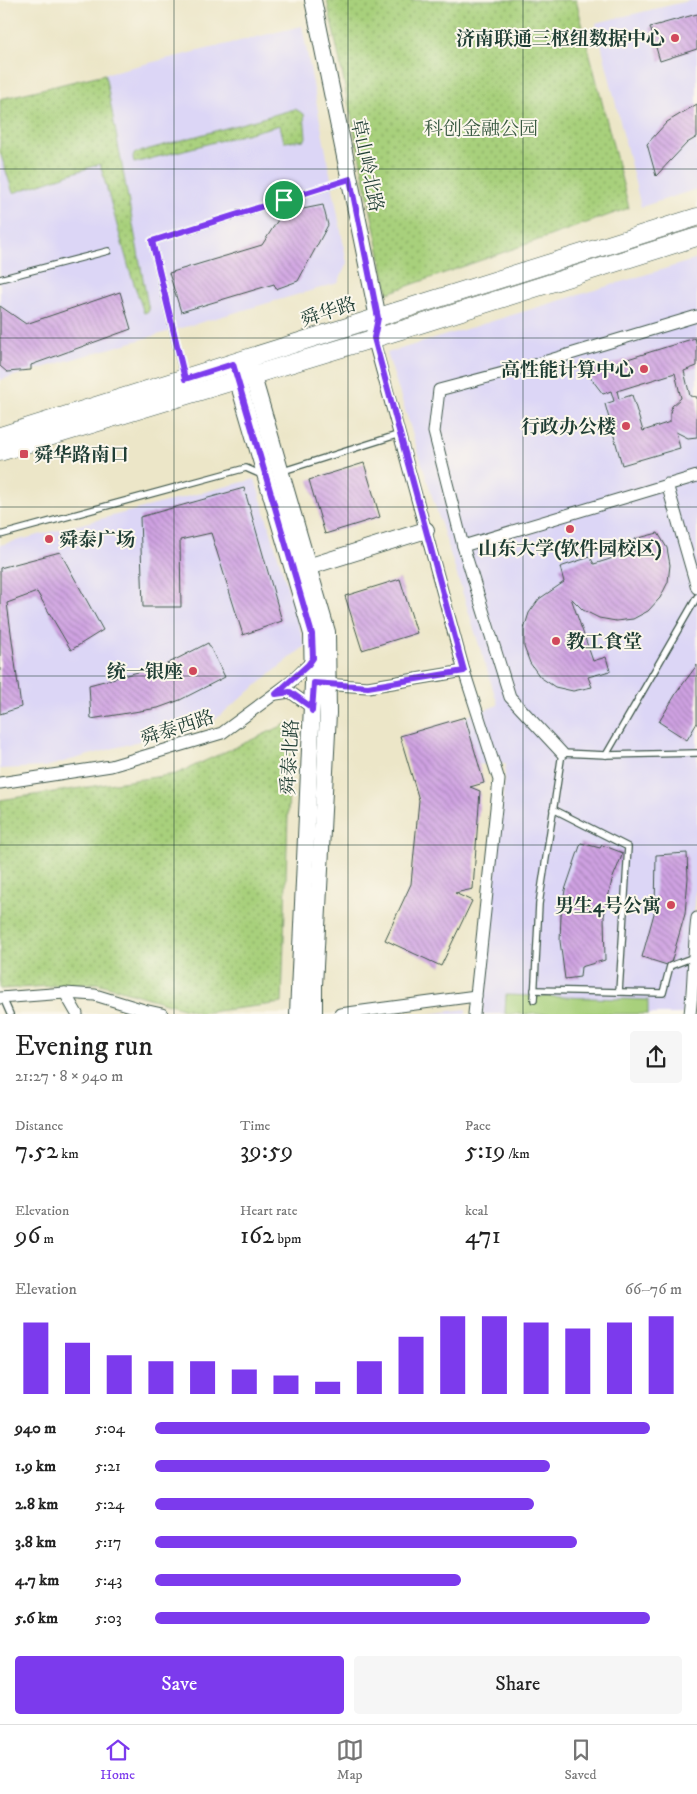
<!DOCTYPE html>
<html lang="en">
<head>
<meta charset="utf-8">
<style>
	body { margin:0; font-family:"IM FELL DW Pica","Noto Serif SC",serif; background:#f6f6f6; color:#222; height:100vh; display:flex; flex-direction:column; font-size:19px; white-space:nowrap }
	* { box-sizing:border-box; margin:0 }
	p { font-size:16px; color:#767676 }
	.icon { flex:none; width:28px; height:28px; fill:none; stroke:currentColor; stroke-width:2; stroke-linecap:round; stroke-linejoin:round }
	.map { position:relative; height:1014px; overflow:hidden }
	.details { display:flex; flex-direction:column; background:#fff; flex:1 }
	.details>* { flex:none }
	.pin { position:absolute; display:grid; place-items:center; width:42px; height:42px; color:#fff; margin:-21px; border:2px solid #fff; border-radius:50%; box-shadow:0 1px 5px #0007 }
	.round { display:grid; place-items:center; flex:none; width:52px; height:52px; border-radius:5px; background:#f6f6f6 }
	.head { display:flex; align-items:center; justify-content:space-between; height:85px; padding:0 15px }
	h1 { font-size:28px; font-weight:600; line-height:38px }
	.stats { display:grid; grid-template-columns:repeat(3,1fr); gap:8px; height:85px; padding:5px 15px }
	.stats div { display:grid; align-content:center }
	.stats b { font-size:25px; font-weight:600 }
	.stats small { font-size:14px; font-weight:400 }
	.stats p { font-size:14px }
	.chart { height:140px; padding:10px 15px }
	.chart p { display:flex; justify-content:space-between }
	.chart svg { width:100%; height:90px; margin-top:5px; stroke:#7c3aed; stroke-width:6 }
	.primary-button { display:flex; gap:10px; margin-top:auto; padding:10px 15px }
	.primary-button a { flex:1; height:58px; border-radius:5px; background:#7c3aed; color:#fff; font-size:20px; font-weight:600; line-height:58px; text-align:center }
	.primary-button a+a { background:#f6f6f6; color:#222 }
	ul { padding:0 15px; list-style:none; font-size:16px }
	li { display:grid; grid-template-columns:80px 60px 1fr; align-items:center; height:38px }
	li i { height:12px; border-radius:6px; background:#7c3aed }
	.tab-bar { display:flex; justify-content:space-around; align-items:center; height:70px; border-top:1px solid #e0e0e0; background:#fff; font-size:14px; color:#767676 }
	.tab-bar a { display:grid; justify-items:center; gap:2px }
	.tab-bar .active { color:#7c3aed }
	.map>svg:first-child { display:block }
	.built { fill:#dcd6f6 }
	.park { fill:url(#park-dots); stroke:#648658 }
	.pitch { fill:#a8d07b; stroke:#648658 }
	.building { fill:url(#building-back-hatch); fill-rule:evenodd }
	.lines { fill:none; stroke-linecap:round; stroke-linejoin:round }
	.lane-casing { stroke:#3e564a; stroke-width:8 }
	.street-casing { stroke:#3e564a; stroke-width:13 }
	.secondary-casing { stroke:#3e564a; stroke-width:18 }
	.primary-casing { stroke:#3e564a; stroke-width:19 }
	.lane { stroke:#fff; stroke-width:5.5 }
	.street { stroke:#fff; stroke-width:11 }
	.secondary { stroke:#fff; stroke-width:16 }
	.primary { stroke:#fff; stroke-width:18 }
	.route-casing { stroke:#fff; stroke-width:10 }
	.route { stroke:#7c3aed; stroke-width:6 }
	.grid { fill:none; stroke:#1f3d34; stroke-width:1; stroke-opacity:0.55 }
	.poi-dot { fill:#d1495b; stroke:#fbf7ec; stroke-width:2 }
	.labels { text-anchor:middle; stroke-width:4; stroke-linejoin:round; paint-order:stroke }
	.poi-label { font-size:19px; font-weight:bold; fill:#1f3d34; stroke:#fbf7ec; text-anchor:end }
	.park-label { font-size:19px; fill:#3a5a42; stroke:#fbf7ec }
	.street-label { font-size:19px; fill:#1f3d34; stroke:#fbf7ec }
</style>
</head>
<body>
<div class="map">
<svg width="697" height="1014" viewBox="0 0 697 1014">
	<defs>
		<pattern id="park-dots" width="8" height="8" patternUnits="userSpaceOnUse" patternTransform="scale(1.25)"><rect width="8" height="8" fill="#a8d07b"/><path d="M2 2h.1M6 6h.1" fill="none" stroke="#8a6" stroke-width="1.8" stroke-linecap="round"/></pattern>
		<pattern id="building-back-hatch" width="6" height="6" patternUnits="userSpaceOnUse" patternTransform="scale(1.25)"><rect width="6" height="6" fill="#cfa1e2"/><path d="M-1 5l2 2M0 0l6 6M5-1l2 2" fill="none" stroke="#a784b8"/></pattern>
	</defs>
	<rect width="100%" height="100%" fill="#fbf7ec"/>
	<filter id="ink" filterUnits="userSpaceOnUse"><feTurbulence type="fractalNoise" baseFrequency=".02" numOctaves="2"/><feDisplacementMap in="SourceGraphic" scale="10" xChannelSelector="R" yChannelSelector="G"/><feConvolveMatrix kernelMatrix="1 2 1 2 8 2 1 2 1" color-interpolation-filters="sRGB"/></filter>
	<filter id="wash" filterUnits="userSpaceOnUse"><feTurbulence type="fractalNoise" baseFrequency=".0096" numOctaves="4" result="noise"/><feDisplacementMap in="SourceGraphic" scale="20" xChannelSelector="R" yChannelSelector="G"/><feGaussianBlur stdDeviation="1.12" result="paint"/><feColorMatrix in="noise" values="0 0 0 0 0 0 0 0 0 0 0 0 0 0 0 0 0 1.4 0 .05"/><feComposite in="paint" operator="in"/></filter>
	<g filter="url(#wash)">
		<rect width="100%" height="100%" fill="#ece6c8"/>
		<g class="built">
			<path d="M692,0H697V189L641,207L596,23Z"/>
			<path d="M302,26L347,263L338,283L0,380V99Z"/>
			<path d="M697,259V888L695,893L683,1014H482L506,763L475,765L465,717L498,705L387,353Z"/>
			<path d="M255,479L305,646L213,721L45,767L0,769V545Z"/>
			<path d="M466,1009V1014H429Z"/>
		</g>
		<g class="park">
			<path d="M327,0H576L629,208L388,293Z"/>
			<path d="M105,74L149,311L144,313L130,272L100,164L13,193L0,152V99Z"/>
			<path d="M295,109L304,114L306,137L305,140L284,142L280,125L134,163L133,157L135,153Z"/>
			<path d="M291,722L282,1003L200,1013L97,983L0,989V800L176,774Z"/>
		</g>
		<path class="pitch" d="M506,995L648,1000V1014H505Z"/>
		<g id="blocks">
			<g class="building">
				<path d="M697,14V49L660,61L650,27Z"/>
				<path d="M697,104V137L687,143L656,176L647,144L667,122Z"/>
				<path d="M323,205L328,225L298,281L276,289L274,284L181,312L169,273L262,245L283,212L292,209L293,211Z"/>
				<path d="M120,292L131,329L31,365V370L7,372L0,366V306L26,324Z"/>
				<path d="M695,338L697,347V366L684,371L690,396L697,397V437L688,438L676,432L680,448L622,465L605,404L614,401L611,391L603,394L586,372ZM675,373L681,398L672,406L670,413V422L643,431L632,395L619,399L617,391Z"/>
				<path d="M364,463L380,517L325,534L309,480Z"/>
				<path d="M244,488L282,621L243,635L211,533L180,540L181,607H143L140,517Z"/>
				<path d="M658,533L667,548L670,565L668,582L660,598L648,611L633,619L616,621L599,618L583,610L571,598L593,661L606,657L610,671L588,677L592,687L573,691L555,687L540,677L530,663L524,647V629L529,613L539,599L564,582L560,567L590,557L594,564L607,560L635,550V539Z"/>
				<path d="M60,552L103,630L71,650L37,592L7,603L21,707L0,714V568Z"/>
				<path d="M400,579L417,633L362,650L345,596Z"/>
				<path d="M208,643L225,677L180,700L158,708L91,719L89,685L142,671L159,668Z"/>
				<path d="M697,665V723L687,740L659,722L677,692Z"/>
				<path d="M465,717L484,783L470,787L480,791L473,889L455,893L472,901L441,966L385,940L411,884L419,800L400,736Z"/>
				<path d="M581,843L600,848L602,845L623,853L612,880L604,916L605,960L581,967L580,977L565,979L560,941L561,915L565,890Z"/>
				<path d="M687,853L688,878L685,914L670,966L642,957L655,910L656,855Z"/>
			</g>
		</g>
	</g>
	<g filter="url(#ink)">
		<use href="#blocks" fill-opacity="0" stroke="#3e564a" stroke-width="1"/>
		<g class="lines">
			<defs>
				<g id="lane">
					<path d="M0,279L108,251"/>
					<path d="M184,377L152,241L348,180"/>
					<path d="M283,471L400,434"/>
					<path d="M0,535L246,468L262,475"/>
					<path d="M606,755L697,597"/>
					<path d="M553,809L628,847L619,992"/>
					<path d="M534,990L663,993L670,966L694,957"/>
					<path d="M3,998L10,1014"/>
					<path d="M534,1000L539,904L562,753L606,755L697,753"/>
				</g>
				<g id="street">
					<path d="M373,338L464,671L499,780L474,1014"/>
					<path d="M667,484L697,588"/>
					<path d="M463,546L697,476"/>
					<path d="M322,684L368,687L464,671"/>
					<path d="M276,694L290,692L311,707L312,711"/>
					<path d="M562,753L510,697L463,546L434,432L439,390L537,364L697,316"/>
					<path d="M0,783L111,766L222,733L292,681L308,665L314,656"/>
					<path d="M65,993L77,1014"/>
					<path d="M0,998L65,993L95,995L144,1010L162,1014"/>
					<path d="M340,1014L476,996"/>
					<path d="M690,1014C694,982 693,950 697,918"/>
				</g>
				<g id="secondary">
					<path d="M313,0L378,318L373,338"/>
					<path d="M249,363L327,632L328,713L314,986V1014"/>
					<path d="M234,368L312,634L313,683L298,1014"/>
					<path d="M298,570L426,530"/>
				</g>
				<g id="primary">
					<path d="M0,436L697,217"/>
					<path d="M0,452L408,328L697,237"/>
				</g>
			</defs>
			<use href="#lane" class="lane-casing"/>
			<use href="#street" class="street-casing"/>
			<use href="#secondary" class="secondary-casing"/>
			<use href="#primary" class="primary-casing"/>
			<use href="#lane" class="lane"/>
			<use href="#street" class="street"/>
			<use href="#secondary" class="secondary"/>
			<use href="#primary" class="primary"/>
		</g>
	</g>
	<g class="lines" filter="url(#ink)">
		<defs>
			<path id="route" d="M350,179L378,318L374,338L464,671L368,687L314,683L312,711L311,707L290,692L276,694L308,665L313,658L312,634L233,364L185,379L152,241Z"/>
		</defs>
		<use href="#route" class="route-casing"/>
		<use href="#route" class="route"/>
	</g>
	<path class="grid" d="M174,0V1014M348,0V1014M523,0V1014M0,169H697M0,338H697M0,507H697M0,676H697M0,845H697"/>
	<g class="poi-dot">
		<circle cx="675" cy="38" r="5"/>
		<circle cx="644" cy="369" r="5"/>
		<circle cx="626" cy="426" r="5"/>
		<rect x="19" y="449" width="10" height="10" rx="2.5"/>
		<circle cx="570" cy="529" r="5"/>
		<circle cx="49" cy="539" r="5"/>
		<circle cx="556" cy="641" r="5"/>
		<circle cx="193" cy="671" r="5"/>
		<circle cx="671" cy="905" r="5"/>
	</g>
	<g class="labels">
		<g class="poi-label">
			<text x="665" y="45">济南联通三枢纽数据中心</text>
			<text x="634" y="376">高性能计算中心</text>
			<text x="616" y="433">行政办公楼</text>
			<text x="34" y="461" text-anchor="start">舜华路南口</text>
			<text x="59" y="546" text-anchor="start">舜泰广场</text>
			<text x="570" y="555" text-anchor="middle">山东大学(软件园校区)</text>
			<text x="566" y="648" text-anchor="start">教工食堂</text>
			<text x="183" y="678">统一银座</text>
			<text x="661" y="912">男生4号公寓</text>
		</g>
		<g class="park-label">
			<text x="481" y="135">科创金融公园</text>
		</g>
		<g class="street-label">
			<text transform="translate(368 165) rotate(78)" y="7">草山岭北路</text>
			<text transform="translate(328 311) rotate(-18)" y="7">舜华路</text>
			<text transform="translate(177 727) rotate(-18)" y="7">舜泰西路</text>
			<text transform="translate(289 757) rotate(-87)" y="7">舜泰北路</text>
		</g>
	</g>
</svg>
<div class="pin" style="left:284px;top:200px;background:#1e9e55"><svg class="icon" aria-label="arrive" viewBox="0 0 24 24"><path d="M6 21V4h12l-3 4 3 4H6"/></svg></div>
</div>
<section class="details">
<div class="head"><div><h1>Evening run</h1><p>21:27 · 8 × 940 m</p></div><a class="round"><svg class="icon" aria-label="share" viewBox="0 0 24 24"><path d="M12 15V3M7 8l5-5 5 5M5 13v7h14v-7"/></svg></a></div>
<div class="stats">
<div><p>Distance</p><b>7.52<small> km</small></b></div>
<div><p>Time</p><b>39:59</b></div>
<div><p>Pace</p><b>5:19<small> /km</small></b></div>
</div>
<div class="stats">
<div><p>Elevation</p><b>96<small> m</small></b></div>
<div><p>Heart rate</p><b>162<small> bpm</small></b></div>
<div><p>kcal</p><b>471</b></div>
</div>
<div class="chart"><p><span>Elevation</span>66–76 m</p>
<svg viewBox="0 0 160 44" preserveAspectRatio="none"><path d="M5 44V9M15 44V19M25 44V25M35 44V28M45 44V28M55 44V32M65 44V35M75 44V38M85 44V28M95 44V16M105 44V6M115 44V6M125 44V9M135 44V12M145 44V9M155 44V6"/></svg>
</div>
<ul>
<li><b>940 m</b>5:04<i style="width:94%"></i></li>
<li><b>1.9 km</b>5:21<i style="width:75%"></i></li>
<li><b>2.8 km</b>5:24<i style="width:72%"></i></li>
<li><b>3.8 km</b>5:17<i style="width:80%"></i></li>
<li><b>4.7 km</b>5:43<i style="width:58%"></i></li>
<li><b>5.6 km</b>5:03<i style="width:94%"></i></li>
</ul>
<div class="primary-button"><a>Save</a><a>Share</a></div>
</section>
<nav class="tab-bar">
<a class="active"><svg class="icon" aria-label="home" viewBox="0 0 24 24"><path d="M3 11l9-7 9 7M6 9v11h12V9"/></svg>Home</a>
<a><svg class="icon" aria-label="map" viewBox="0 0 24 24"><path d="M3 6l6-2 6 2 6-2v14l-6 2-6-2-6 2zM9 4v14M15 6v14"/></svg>Map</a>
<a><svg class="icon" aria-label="saved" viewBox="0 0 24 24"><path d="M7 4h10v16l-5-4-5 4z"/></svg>Saved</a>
</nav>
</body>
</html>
